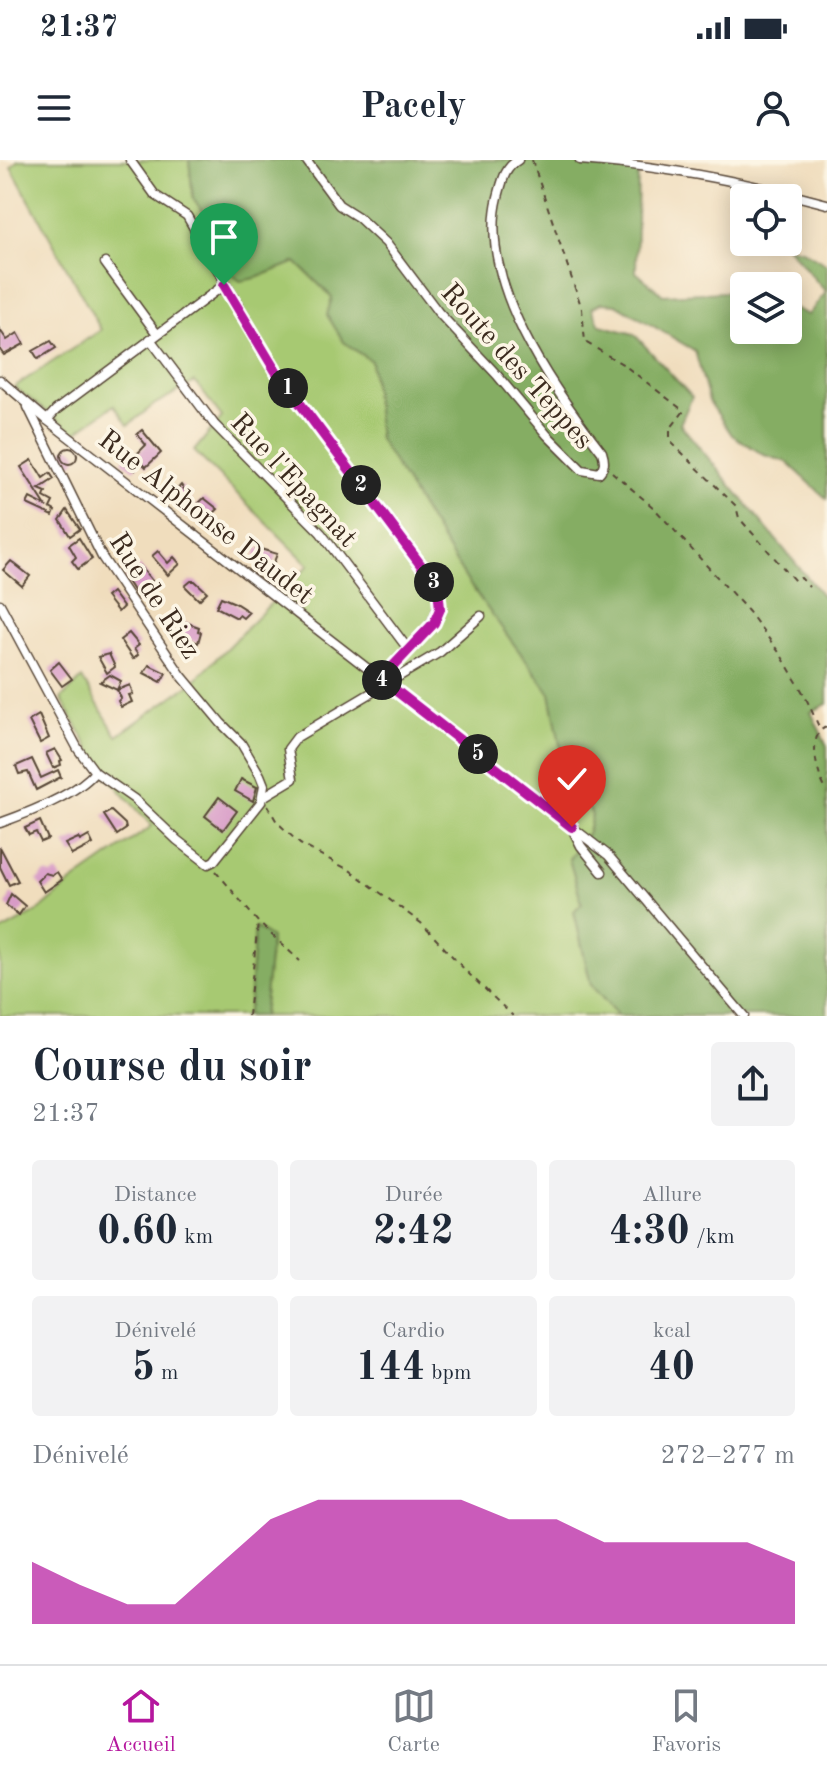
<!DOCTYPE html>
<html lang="fr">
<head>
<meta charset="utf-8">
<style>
	body { margin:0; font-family:"Old Standard TT",serif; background:#f2f2f3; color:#1f2937; height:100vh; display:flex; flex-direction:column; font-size:30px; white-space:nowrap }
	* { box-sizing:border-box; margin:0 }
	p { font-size:26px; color:#747a83 }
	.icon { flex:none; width:44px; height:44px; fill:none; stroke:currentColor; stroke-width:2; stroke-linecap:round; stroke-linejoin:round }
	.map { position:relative; height:856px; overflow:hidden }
	.panel { display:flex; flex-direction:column; background:#fff; flex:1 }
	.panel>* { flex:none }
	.fabs { position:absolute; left:730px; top:24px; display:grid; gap:16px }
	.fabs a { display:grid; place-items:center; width:72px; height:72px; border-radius:8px; background:#fff; box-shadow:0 4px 20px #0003; font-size:40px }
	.pin { position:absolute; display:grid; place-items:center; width:68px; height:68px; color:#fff; margin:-82px -34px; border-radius:50% 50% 50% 0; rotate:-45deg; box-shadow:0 0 8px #0007 }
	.pin .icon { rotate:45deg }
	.km { position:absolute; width:40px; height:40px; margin:-20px; border-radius:50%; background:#222; color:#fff; font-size:22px; line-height:40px; text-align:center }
	.round { display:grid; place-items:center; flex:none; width:84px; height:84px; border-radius:8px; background:#f2f2f3 }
	.summary { display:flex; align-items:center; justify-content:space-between; height:136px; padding:0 32px }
	h1 { font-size:44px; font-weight:600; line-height:60px }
	.figures { display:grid; grid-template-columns:repeat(3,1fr); gap:12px; height:136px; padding:8px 32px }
	.figures div { display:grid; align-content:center; border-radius:8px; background:#f2f2f3; text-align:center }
	.figures b { font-size:40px; font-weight:600 }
	.figures small { font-size:22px; font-weight:400 }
	.figures p { font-size:22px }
	.chart { height:224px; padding:16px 32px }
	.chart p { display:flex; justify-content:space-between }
	.chart svg { width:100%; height:144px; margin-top:8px; fill:#b5179e; opacity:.7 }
	.status { display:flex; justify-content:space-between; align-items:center; height:56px; padding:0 40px; background:#fff; direction:ltr }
	.status svg { height:22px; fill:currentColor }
	header { display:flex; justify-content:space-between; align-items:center; height:104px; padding:0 32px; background:#fff; font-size:36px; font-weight:600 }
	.dock { display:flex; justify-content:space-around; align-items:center; height:112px; border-top:2px solid #e0e1e3; background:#fff; font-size:22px; color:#747a83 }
	.dock a { display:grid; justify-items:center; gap:4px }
	.dock .selected { color:#b5179e }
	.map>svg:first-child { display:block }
	.green { fill:#a7c972; stroke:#717a48; stroke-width:2 }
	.forest { fill:#85ad64; stroke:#606c41; stroke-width:2 }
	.building { fill:#d89bc7 }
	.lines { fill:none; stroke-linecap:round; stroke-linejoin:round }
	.minor-casing { stroke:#564536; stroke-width:11 }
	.path { stroke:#564536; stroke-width:2; stroke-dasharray:6 6; stroke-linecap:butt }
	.minor { stroke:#fff; stroke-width:8 }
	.route-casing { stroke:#fff; stroke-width:16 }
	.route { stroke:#b5179e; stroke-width:10 }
	.labels { text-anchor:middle; stroke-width:7; stroke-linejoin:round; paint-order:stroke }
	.street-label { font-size:28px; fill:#3b2a1e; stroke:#fcf5e5 }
</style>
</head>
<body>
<div class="status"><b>21:37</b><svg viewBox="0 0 49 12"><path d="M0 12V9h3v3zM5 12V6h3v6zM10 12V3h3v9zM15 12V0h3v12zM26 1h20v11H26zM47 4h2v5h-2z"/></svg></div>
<header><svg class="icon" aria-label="menu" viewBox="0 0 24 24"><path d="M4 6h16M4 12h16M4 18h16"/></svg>Pacely<svg class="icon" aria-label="person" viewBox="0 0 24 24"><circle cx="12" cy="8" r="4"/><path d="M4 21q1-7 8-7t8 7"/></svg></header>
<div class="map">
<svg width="827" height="856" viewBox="0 0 827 856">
	<rect width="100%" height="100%" fill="#fcf5e5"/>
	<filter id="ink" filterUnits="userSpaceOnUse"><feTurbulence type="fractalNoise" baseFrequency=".0125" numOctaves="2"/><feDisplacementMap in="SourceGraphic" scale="16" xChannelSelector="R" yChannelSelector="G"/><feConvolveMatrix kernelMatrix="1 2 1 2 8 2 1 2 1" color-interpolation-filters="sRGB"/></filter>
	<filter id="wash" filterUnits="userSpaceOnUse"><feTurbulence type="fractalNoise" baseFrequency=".006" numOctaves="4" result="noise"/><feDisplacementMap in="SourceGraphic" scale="32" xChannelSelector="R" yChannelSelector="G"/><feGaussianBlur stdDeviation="1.8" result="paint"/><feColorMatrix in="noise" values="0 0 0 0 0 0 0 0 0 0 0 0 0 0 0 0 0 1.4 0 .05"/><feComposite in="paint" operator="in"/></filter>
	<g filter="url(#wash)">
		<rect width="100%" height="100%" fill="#f0ddbd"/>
		<path class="green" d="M18,0H189L193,38L231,90L220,104L256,118L296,102L332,137L344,182L371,201L379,279L468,422L550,533L560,584L592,655L588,672L569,699L582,743L574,752L591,825L618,856H263L271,779L255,768L249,845L246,856H0V772L40,750L72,722L152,666L102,610L61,539L82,518L117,576L193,522L309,405L194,291L222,257L195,222L155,244L128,265L114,245L75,273L14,227L101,170L11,7Z"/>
		<g class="forest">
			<path d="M189,0H620L638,12L636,112L663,135L744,131V170H788V145L808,155L826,132L787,87L802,90L827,105V339L787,302L764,295L732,275L709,241L695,191L616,144L601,143L592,148L600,165L634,174L692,237L680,264L827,441V544L811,552L827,586V856H618L591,825L574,751L582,743L569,699L588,672L592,655L560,584L550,533L468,422L379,279L371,201L344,182L327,155L332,137L296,102L256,118L240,121L220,104L230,90L193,38Z"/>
			<path d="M255,767L271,778L263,856H246L249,845Z"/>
		</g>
		<g id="blocks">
			<g class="building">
				<path d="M0,170L7,180L18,173L24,184L4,195L0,190Z"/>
				<path d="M51,181L56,188L38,199L33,191Z"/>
				<path d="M142,270L161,293L146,307L140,301L135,310L122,302L127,292L135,296L146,285L137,274Z"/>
				<circle cx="69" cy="296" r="8"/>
				<path d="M32,300L43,318L50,313L54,319L39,329L46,332L44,337L53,342L50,348L55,351L53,356L27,344L30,338L46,346L21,307Z"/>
				<path d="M181,325L191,339L184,347L172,335Z"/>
				<path d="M204,338L218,349L209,358L196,346Z"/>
				<path d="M67,350L80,369L70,376L60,360Z"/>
				<path d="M79,378L92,399L78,409L72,401L76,397L69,385Z"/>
				<path d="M257,388L277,394L272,407L256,400L255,396Z"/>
				<path d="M158,391L168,403L174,397L180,404L168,415L152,396Z"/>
				<path d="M11,401L30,416L22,426L3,410Z"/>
				<path d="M140,406L154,423L137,437L125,418Z"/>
				<path d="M191,421H195L207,432L199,440L185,426Z"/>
				<path d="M112,432L123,447L118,452L106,437Z"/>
				<path d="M221,437L235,443L249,452L243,458L239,455L237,458L216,447Z"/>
				<path d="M185,462L199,467L198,471L201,472L198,483L178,475L180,466L184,467Z"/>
				<path d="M129,473L139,485L134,489L138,495L133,499L120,480Z"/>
				<path d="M109,494L115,507L107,513L98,497Z"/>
				<path d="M59,502L72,519L62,526L50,510Z"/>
				<path d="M149,505L166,513L161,522L144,513Z"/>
				<path d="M110,515L121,521L117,530L100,522Z"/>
				<path d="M130,525L133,534L129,535L132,542L121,547L118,541L121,538L117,530Z"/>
				<path d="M39,555L49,578L40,583L29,561Z"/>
				<path d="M55,589L62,600L60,601L61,605L53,608L46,593Z"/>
				<path d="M32,599L41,618L58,610L61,617L36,630L28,612L19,614L16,606Z"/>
				<path d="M241,619L257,627L253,641L235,631Z"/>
				<path d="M219,637L237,651L223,670L205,656Z"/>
				<path d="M111,651L125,664L126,669L117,675L104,655Z"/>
				<path d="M40,661L48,679L41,682L36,672L29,675L25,668Z"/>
				<path d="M89,676L93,684L72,695L65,684L78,678L80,681Z"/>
				<path d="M0,687L18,721L9,725L0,707Z"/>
				<path d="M57,712L62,720L44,732L37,721L45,713L52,715Z"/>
				<path d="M11,734L25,746L19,755L6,745Z"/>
			</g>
		</g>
	</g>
	<g filter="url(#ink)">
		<use href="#blocks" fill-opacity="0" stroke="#564536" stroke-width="2"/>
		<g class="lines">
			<defs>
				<g id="minor">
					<path d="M130,0L155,35L187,56L275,210L438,428C447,463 404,494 381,519"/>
					<path d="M306,0L339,45L358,57L386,83L438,152L497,215L547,275L582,310L599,313C605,306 605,301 602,292C552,228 477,121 498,37C502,23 504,8 518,0"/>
					<path d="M580,0C664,6 746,22 827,44"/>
					<path d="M105,103L157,174"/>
					<path d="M150,179L214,264L321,373L408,489"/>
					<path d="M0,220L47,260L608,695L744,856"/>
					<path d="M47,260L56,250L224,125"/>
					<path d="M0,444L78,589L95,612L134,639L177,680L208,704L214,701L261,642L264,625L260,615L241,583L221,563L181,515L102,397L28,247"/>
					<path d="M263,637L293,619L288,589L297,577L440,492L481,456"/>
					<path d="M0,663C28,653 76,635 95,612"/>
					<path d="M574,672L581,686L602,712"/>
				</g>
			</defs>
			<use href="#minor" class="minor-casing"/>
			<g class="path">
				<path d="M532,0L582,149L585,182L624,205L684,251L670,269V281L736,346L739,358L795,421L801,418L809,427"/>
				<path d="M612,312L654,348L749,452L781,495L805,536L820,569"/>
				<path d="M827,567C806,572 817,617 827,631"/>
				<path d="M267,645L277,662L300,684L351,711L421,763L468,813L513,856"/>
				<path d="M216,711L258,762L300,801"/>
				<path d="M248,856L258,763"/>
			</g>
			<use href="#minor" class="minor"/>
		</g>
	</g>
	<g class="lines" filter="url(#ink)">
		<defs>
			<path id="route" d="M224,125L275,210L438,428L440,449L434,463L381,519L572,667"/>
		</defs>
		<use href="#route" class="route-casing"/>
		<use href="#route" class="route"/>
	</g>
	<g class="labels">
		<g class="street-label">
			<text transform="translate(518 205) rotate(48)" y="10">Route des Teppes</text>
			<text transform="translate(295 319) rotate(47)" y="10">Rue l'Epagnat</text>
			<text transform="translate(207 356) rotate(38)" y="10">Rue Alphonse Daudet</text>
			<text transform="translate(156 435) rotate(57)" y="10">Rue de Riez</text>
		</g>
	</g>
</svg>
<div class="fabs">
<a><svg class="icon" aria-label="locate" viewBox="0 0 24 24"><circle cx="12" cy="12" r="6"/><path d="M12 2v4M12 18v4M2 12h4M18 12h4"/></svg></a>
<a><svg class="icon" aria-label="layers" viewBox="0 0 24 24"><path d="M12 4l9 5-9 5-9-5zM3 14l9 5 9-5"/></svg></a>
</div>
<div class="pin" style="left:224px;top:125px;background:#1e9e55"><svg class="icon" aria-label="arrive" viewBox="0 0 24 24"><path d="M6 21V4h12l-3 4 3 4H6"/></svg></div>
<div class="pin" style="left:572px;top:667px;background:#d93025"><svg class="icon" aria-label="check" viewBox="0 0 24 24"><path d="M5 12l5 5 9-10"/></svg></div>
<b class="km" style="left:288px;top:228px">1</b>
<b class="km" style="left:361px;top:325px">2</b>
<b class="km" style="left:434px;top:422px">3</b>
<b class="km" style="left:382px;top:520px">4</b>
<b class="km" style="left:478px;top:594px">5</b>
</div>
<section class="panel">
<div class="summary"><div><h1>Course du soir</h1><p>21:37</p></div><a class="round"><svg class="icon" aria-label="share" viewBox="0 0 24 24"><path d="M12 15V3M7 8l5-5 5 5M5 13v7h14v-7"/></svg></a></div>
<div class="figures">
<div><p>Distance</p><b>0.60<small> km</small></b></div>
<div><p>Durée</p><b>2:42</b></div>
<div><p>Allure</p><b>4:30<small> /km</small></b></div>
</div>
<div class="figures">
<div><p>Dénivelé</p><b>5<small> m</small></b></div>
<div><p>Cardio</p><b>144<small> bpm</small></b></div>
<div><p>kcal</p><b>40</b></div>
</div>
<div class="chart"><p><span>Dénivelé</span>272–277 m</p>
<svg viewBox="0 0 160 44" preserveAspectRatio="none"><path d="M0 44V25L10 32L20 38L30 38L40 25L50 12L60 6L70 6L80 6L90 6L100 12L110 12L120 19L130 19L140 19L150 19L160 25V44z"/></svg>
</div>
</section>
<nav class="dock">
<a class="selected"><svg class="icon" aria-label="home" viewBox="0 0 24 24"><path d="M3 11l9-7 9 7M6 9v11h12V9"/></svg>Accueil</a>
<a><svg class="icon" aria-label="map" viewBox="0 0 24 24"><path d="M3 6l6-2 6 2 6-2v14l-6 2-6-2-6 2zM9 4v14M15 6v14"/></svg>Carte</a>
<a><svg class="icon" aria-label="saved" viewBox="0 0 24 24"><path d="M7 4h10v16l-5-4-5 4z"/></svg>Favoris</a>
</nav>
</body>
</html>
